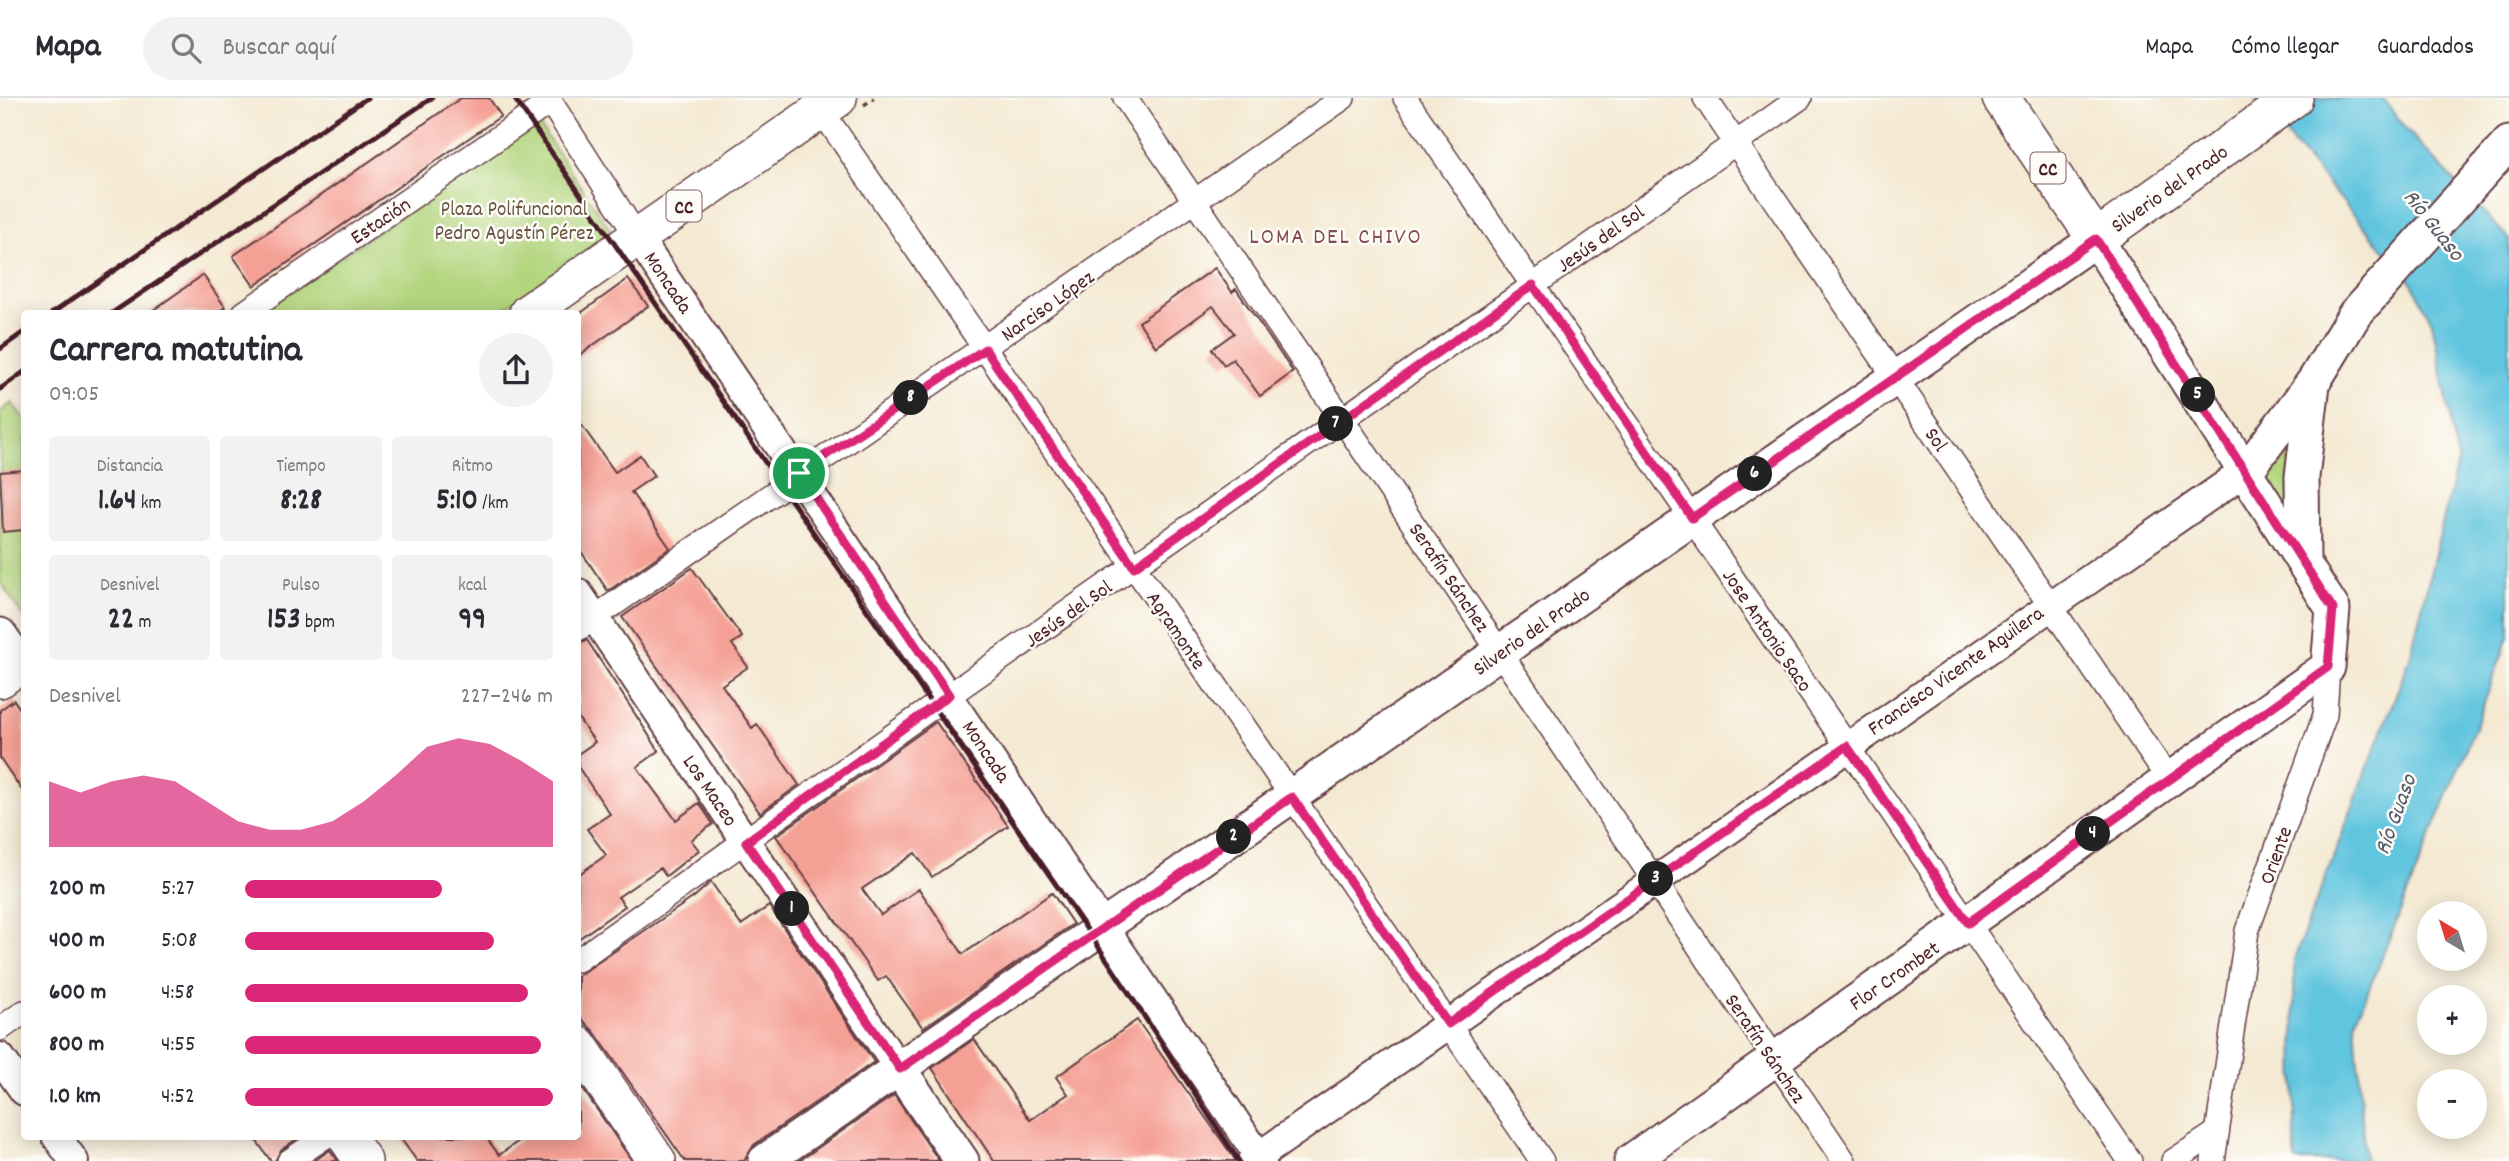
<!DOCTYPE html>
<html lang="es">
<head>
<meta charset="utf-8">
<style>
	body { margin:0; font-family:Dekko,sans-serif; background:#f2f2f3; color:#2b2b33; height:100vh; display:flex; flex-direction:column; font-size:26px; white-space:nowrap }
	* { box-sizing:border-box; margin:0 }
	p { font-size:23px; color:#7c7c81 }
	.icon { flex:none; width:38px; height:38px; fill:none; stroke:currentColor; stroke-width:2; stroke-linecap:round; stroke-linejoin:round }
	.map { position:relative; flex:1; overflow:hidden }
	.sheet { position:absolute; left:21px; top:212px; width:560px; height:830px; display:flex; flex-direction:column; background:#fff; border-radius:7px; box-shadow:0 4px 18px #0003 }
	.sheet>* { flex:none }
	.needle { width:46px; rotate:322deg }
	.buttons { position:absolute; left:2417px; top:803px; display:grid; gap:14px }
	.buttons a { display:grid; place-items:center; width:70px; height:70px; border-radius:50%; background:#fff; box-shadow:0 4px 18px #0003; font-size:35px }
	.pin { position:absolute; display:grid; place-items:center; width:60px; height:60px; color:#fff; margin:-30px; border:4px solid #fff; border-radius:50%; box-shadow:0 2px 7px #0007 }
	.km { position:absolute; width:35px; height:35px; margin:-18px; border-radius:50%; background:#222; color:#fff; font-size:19px; line-height:35px; text-align:center }
	.round { display:grid; place-items:center; flex:none; width:74px; height:74px; border-radius:37px; background:#f2f2f3 }
	.overview { display:flex; align-items:center; justify-content:space-between; height:119px; padding:0 28px }
	h1 { font-size:38px; font-weight:800; line-height:52px }
	.figures { display:grid; grid-template-columns:repeat(3,1fr); gap:10px; height:119px; padding:7px 28px }
	.figures div { display:grid; align-content:center; border-radius:7px; background:#f2f2f3; text-align:center }
	.figures b { font-size:30px; font-weight:800 }
	.figures small { font-size:19px; font-weight:400 }
	.figures p { font-size:19px }
	.chart { height:196px; padding:14px 28px }
	.chart p { display:flex; justify-content:space-between }
	.chart svg { width:100%; height:126px; margin-top:7px; fill:#db2777; opacity:.7 }
	ul { padding:0 28px; list-style:none; font-size:23px }
	li { display:grid; grid-template-columns:112px 84px 1fr; align-items:center; height:52px }
	li i { height:18px; border-radius:9px; background:#db2777 }
	header { display:flex; align-items:center; gap:42px; box-sizing:border-box; height:98px; padding:0 35px; background:#fff; border-bottom:2px solid #e1e1e2 }
	header strong { font-size:33px }
	nav { display:flex; gap:38px; margin-inline-start:auto; font-size:24px }
	.search { width:490px; height:63px; background:#f2f2f3; display:flex; align-items:center; gap:18px; box-sizing:border-box; padding:0 24px; border-radius:38px; color:#7c7c81; font-size:26px }
	.map>svg:first-child { display:block }
	.green { fill:#b3d57e; stroke:#7e7a54; stroke-width:2 }
	.water { fill:#61c5df; stroke:#567285; stroke-width:2 }
	.building { fill:#f5a095 }
	.lines { fill:none; stroke-linecap:round; stroke-linejoin:round }
	.minor-casing { stroke:#643d44; stroke-width:26 }
	.tertiary-casing { stroke:#643d44; stroke-width:32 }
	.secondary-casing { stroke:#643d44; stroke-width:37 }
	.primary-casing { stroke:#643d44; stroke-width:40 }
	.path { stroke:#643d44; stroke-width:3.5; stroke-dasharray:5 5; stroke-linecap:butt }
	.minor { stroke:#fff; stroke-width:23 }
	.tertiary { stroke:#fff; stroke-width:28 }
	.secondary { stroke:#fff; stroke-width:33 }
	.primary { stroke:#fff; stroke-width:37 }
	.rail { stroke:#4a1f2b; stroke-width:5 }
	.route-casing { stroke:#fff; stroke-width:14 }
	.route { stroke:#db2777; stroke-width:9 }
	.labels { text-anchor:middle; stroke-width:5; stroke-linejoin:round; paint-order:stroke }
	.shield { fill:#fdfcf7; stroke:#806168; stroke-width:2 }
	.shield-label { font-size:19px; font-weight:bold; fill:#4a1f2b }
	.street-label { font-size:21px; fill:#4a1f2b; stroke:#fdfcf7 }
	.park-label { font-size:21px; fill:#6a5644; stroke:#fdfcf7 }
	.water-label { font-size:23px; font-style:italic; fill:#52596a; stroke:#fdfcf7 }
	.neighbourhood-label { font-size:23px; letter-spacing:2px; fill:#864c50; stroke:#fdfcf7 }
</style>
</head>
<body>
<header>
<strong>Mapa</strong>
<div class="search"><svg class="icon" aria-label="search" viewBox="0 0 24 24"><circle cx="10" cy="10" r="6"/><path d="M15 15l6 6"/></svg>Buscar aquí</div>
<nav><a>Mapa</a><a>Cómo llegar</a><a>Guardados</a></nav>
</header>
<div class="map">
<svg width="2509" height="1063" viewBox="0 0 2509 1063">
	<rect width="100%" height="100%" fill="#fdfcf7"/>
	<filter id="ink" filterUnits="userSpaceOnUse"><feTurbulence type="fractalNoise" baseFrequency=".0143" numOctaves="2"/><feDisplacementMap in="SourceGraphic" scale="14" xChannelSelector="R" yChannelSelector="G"/><feConvolveMatrix kernelMatrix="1 2 1 2 8 2 1 2 1" color-interpolation-filters="sRGB"/></filter>
	<filter id="wash" filterUnits="userSpaceOnUse"><feTurbulence type="fractalNoise" baseFrequency=".00686" numOctaves="4" result="noise"/><feDisplacementMap in="SourceGraphic" scale="28" xChannelSelector="R" yChannelSelector="G"/><feGaussianBlur stdDeviation="1.57" result="paint"/><feColorMatrix in="noise" values="0 0 0 0 0 0 0 0 0 0 0 0 0 0 0 0 0 1.4 0 .05"/><feComposite in="paint" operator="in"/></filter>
	<g filter="url(#wash)">
		<rect width="100%" height="100%" fill="#f4e9d2"/>
		<g class="green">
			<path d="M537,24L613,136L497,215H258Z"/>
			<path d="M12,305L24,321V520L0,483V314Z"/>
			<path d="M2288,339L2290,419L2261,374Z"/>
		</g>
		<path class="water" d="M2255,0H2382L2406,31L2509,141V538L2477,624L2355,925L2365,1063H2295L2294,861L2409,563L2458,361L2432,224L2412,185Z"/>
		<g id="blocks">
			<g class="building">
				<path d="M461,0H489L501,18L254,188L233,158Z"/>
				<path d="M1215,170L1232,194L1236,191L1293,274L1260,298L1233,261L1224,267L1212,251L1234,235L1213,208L1156,249L1139,224Z"/>
				<path d="M203,177L225,209L216,215H149Z"/>
				<path d="M628,181L648,208L578,258V217Z"/>
				<path d="M578,322L615,374L640,357L654,378L631,394L670,450L608,493L578,449Z"/>
				<path d="M24,372V432L3,434L0,374Z"/>
				<path d="M692,470L742,539L732,546L748,569L722,587L752,630L757,626L799,687L760,715L622,519Z"/>
				<path d="M587,542L659,653L637,669L676,722L699,705L713,726L691,742L699,752L666,778L660,770L618,799L625,808L578,841V777L606,757L587,731L610,716L578,669V656L595,644L578,620V545Z"/>
				<path d="M14,602L24,617V695L0,660V612Z"/>
				<path d="M936,624L1008,728L932,779L915,755L862,791L881,817L919,791L963,856L1052,795L1073,826L923,930L886,878L878,883L776,738Z"/>
				<path d="M711,784L741,827L769,808L874,964L754,1047L744,1063H685L595,935L578,917V878L694,799Z"/>
				<path d="M1137,922L1236,1063H994L932,970L974,941L1030,1022L1068,996L1056,979Z"/>
				<path d="M578,984L632,1063H417L399,1038H485L499,1057L526,1038H578Z"/>
				<path d="M894,997L939,1063H799Z"/>
				<path d="M253,1038H301L281,1052L275,1063H271Z"/>
				<path d="M330,1052L338,1063H314Z"/>
			</g>
		</g>
	</g>
	<g filter="url(#ink)">
		<use href="#blocks" fill-opacity="0" stroke="#643d44" stroke-width="2"/>
		<g class="lines">
			<defs>
				<g id="minor">
					<path d="M548,0L638,140"/>
					<path d="M1125,0L1844,1063"/>
					<path d="M1405,0L2130,1063"/>
					<path d="M1705,0L2169,682"/>
					<path d="M815,3L1542,1063"/>
					<path d="M244,215L550,4"/>
					<path d="M578,531L1343,0"/>
					<path d="M578,862L934,608L1800,0"/>
					<path d="M0,931L24,914"/>
					<path d="M289,1063L326,1038"/>
					<path d="M2173,1063L2217,1034"/>
					<path d="M2213,1063L2247,833L2325,617L2328,569"/>
				</g>
				<g id="tertiary">
					<path d="M638,140L1262,1063"/>
					<path d="M578,495L899,971"/>
					<path d="M0,959L24,993"/>
					<path d="M56,1038L74,1063"/>
					<path d="M1252,1063L2247,372"/>
				</g>
				<g id="secondary">
					<path d="M2247,372L2314,283L2355,216L2509,45"/>
					<path d="M2303,460L2302,379L2313,286"/>
					<path d="M0,537L21,567"/>
					<path d="M899,971L962,1063"/>
					<path d="M765,1063L2096,141L2333,511L2328,569L1631,1063"/>
				</g>
				<g id="primary">
					<path d="M2001,0L2096,141L2294,0"/>
					<path d="M528,215L838,0"/>
					<path d="M0,581L24,564"/>
					<path d="M578,947L657,1063"/>
					<path d="M346,1038L363,1063"/>
				</g>
			</defs>
			<use href="#minor" class="minor-casing"/>
			<use href="#tertiary" class="tertiary-casing"/>
			<use href="#secondary" class="secondary-casing"/>
			<use href="#primary" class="primary-casing"/>
			<path class="path" d="M864,7L874,0"/>
			<use href="#minor" class="minor"/>
			<use href="#tertiary" class="tertiary"/>
			<use href="#secondary" class="secondary"/>
			<use href="#primary" class="primary"/>
			<g class="rail">
				<path d="M514,0L1090,836L1239,1063"/>
				<path d="M52,215L367,0"/>
				<path d="M112,215L432,0"/>
				<path d="M0,251L24,234"/>
				<path d="M0,291L24,274"/>
			</g>
		</g>
	</g>
	<g class="lines" filter="url(#ink)">
		<defs>
			<path id="route" d="M2096,141L2333,511L2328,569L1968,825L1847,648L1448,926L1292,699L900,971L746,744L949,597L799,375L985,251L1134,469L1533,187L1692,420Z"/>
		</defs>
		<use href="#route" class="route-casing"/>
		<use href="#route" class="route"/>
	</g>
	<g class="labels">
		<g class="shield">
			<rect x="2030.5" y="54.5" width="35" height="31" rx="5"/>
			<rect x="666.5" y="92.5" width="35" height="31" rx="5"/>
		</g>
		<g class="shield-label">
			<text x="2048" y="77">CC</text>
			<text x="684" y="115">CC</text>
		</g>
		<g class="street-label">
			<text transform="translate(2169 90) rotate(-35)" y="7">Silverio del Prado</text>
			<text transform="translate(380 122) rotate(-34)" y="7">Estación</text>
			<text transform="translate(1600 140) rotate(-35)" y="7">Jesús del Sol</text>
			<text transform="translate(669 184) rotate(56)" y="7">Moncada</text>
			<text transform="translate(1047 207) rotate(-35)" y="7">Narciso López</text>
			<text transform="translate(1937 341) rotate(56)" y="7">Sol</text>
			<text transform="translate(1450 479) rotate(56)" y="7">Serafín Sánchez</text>
			<text transform="translate(1068 515) rotate(-35)" y="7">Jesús del Sol</text>
			<text transform="translate(1177 532) rotate(56)" y="7">Agramonte</text>
			<text transform="translate(1768 532) rotate(56)" y="7">Jose Antonio Saco</text>
			<text transform="translate(1531 533) rotate(-35)" y="7">Silverio del Prado</text>
			<text transform="translate(1955 572) rotate(-35)" y="7">Francisco Vicente Aguilera</text>
			<text transform="translate(987 653) rotate(56)" y="7">Moncada</text>
			<text transform="translate(711 692) rotate(56)" y="7">Los Maceo</text>
			<text transform="translate(2275 757) rotate(-70)" y="7">Oriente</text>
			<text transform="translate(1894 877) rotate(-35)" y="7">Flor Crombet</text>
			<text transform="translate(1766 950) rotate(56)" y="7">Serafín Sánchez</text>
		</g>
		<g class="park-label">
			<text x="514" y="117">Plaza Polifuncional<tspan x="514" dy="24">Pedro Agustín Pérez</tspan></text>
		</g>
		<g class="water-label">
			<text transform="translate(2435 126) rotate(52)" y="8">Río Guaso</text>
			<text transform="translate(2394 716) rotate(-70)" y="8">Río Guaso</text>
		</g>
		<g class="neighbourhood-label">
			<text x="1336" y="145">LOMA DEL CHIVO</text>
		</g>
	</g>
</svg>
<div class="buttons">
<a><svg class="needle" viewBox="-14 -14 28 28"><path d="M0-13l5 13h-10z" fill="#e53935"/><path d="M0 13l5-13h-10z" fill="#7c7c81"/></svg></a>
<a>+</a>
<a>−</a>
</div>
<div class="pin" style="left:799px;top:375px;background:#1e9e55"><svg class="icon" aria-label="arrive" viewBox="0 0 24 24"><path d="M6 21V4h12l-3 4 3 4H6"/></svg></div>
<b class="km" style="left:792px;top:811px">1</b>
<b class="km" style="left:1234px;top:739px">2</b>
<b class="km" style="left:1656px;top:781px">3</b>
<b class="km" style="left:2093px;top:736px">4</b>
<b class="km" style="left:2198px;top:297px">5</b>
<b class="km" style="left:1755px;top:376px">6</b>
<b class="km" style="left:1336px;top:326px">7</b>
<b class="km" style="left:911px;top:300px">8</b>
<section class="sheet">
<div class="overview"><div><h1>Carrera matutina</h1><p>09:05</p></div><a class="round"><svg class="icon" aria-label="share" viewBox="0 0 24 24"><path d="M12 15V3M7 8l5-5 5 5M5 13v7h14v-7"/></svg></a></div>
<div class="figures">
<div><p>Distancia</p><b>1.64<small> km</small></b></div>
<div><p>Tiempo</p><b>8:28</b></div>
<div><p>Ritmo</p><b>5:10<small> /km</small></b></div>
</div>
<div class="figures">
<div><p>Desnivel</p><b>22<small> m</small></b></div>
<div><p>Pulso</p><b>153<small> bpm</small></b></div>
<div><p>kcal</p><b>99</b></div>
</div>
<div class="chart"><p><span>Desnivel</span>227–246 m</p>
<svg viewBox="0 0 160 44" preserveAspectRatio="none"><path d="M0 44V21L10 25L20 21L30 19L40 21L50 28L60 35L70 38L80 38L90 35L100 28L110 19L120 9L130 6L140 8L150 14L160 21V44z"/></svg>
</div>
<ul>
<li><b>200 m</b>5:27<i style="width:64%"></i></li>
<li><b>400 m</b>5:08<i style="width:81%"></i></li>
<li><b>600 m</b>4:58<i style="width:92%"></i></li>
<li><b>800 m</b>4:55<i style="width:96%"></i></li>
<li><b>1.0 km</b>4:52<i style="width:100%"></i></li>
</ul>
</section>
</div>
</body>
</html>
